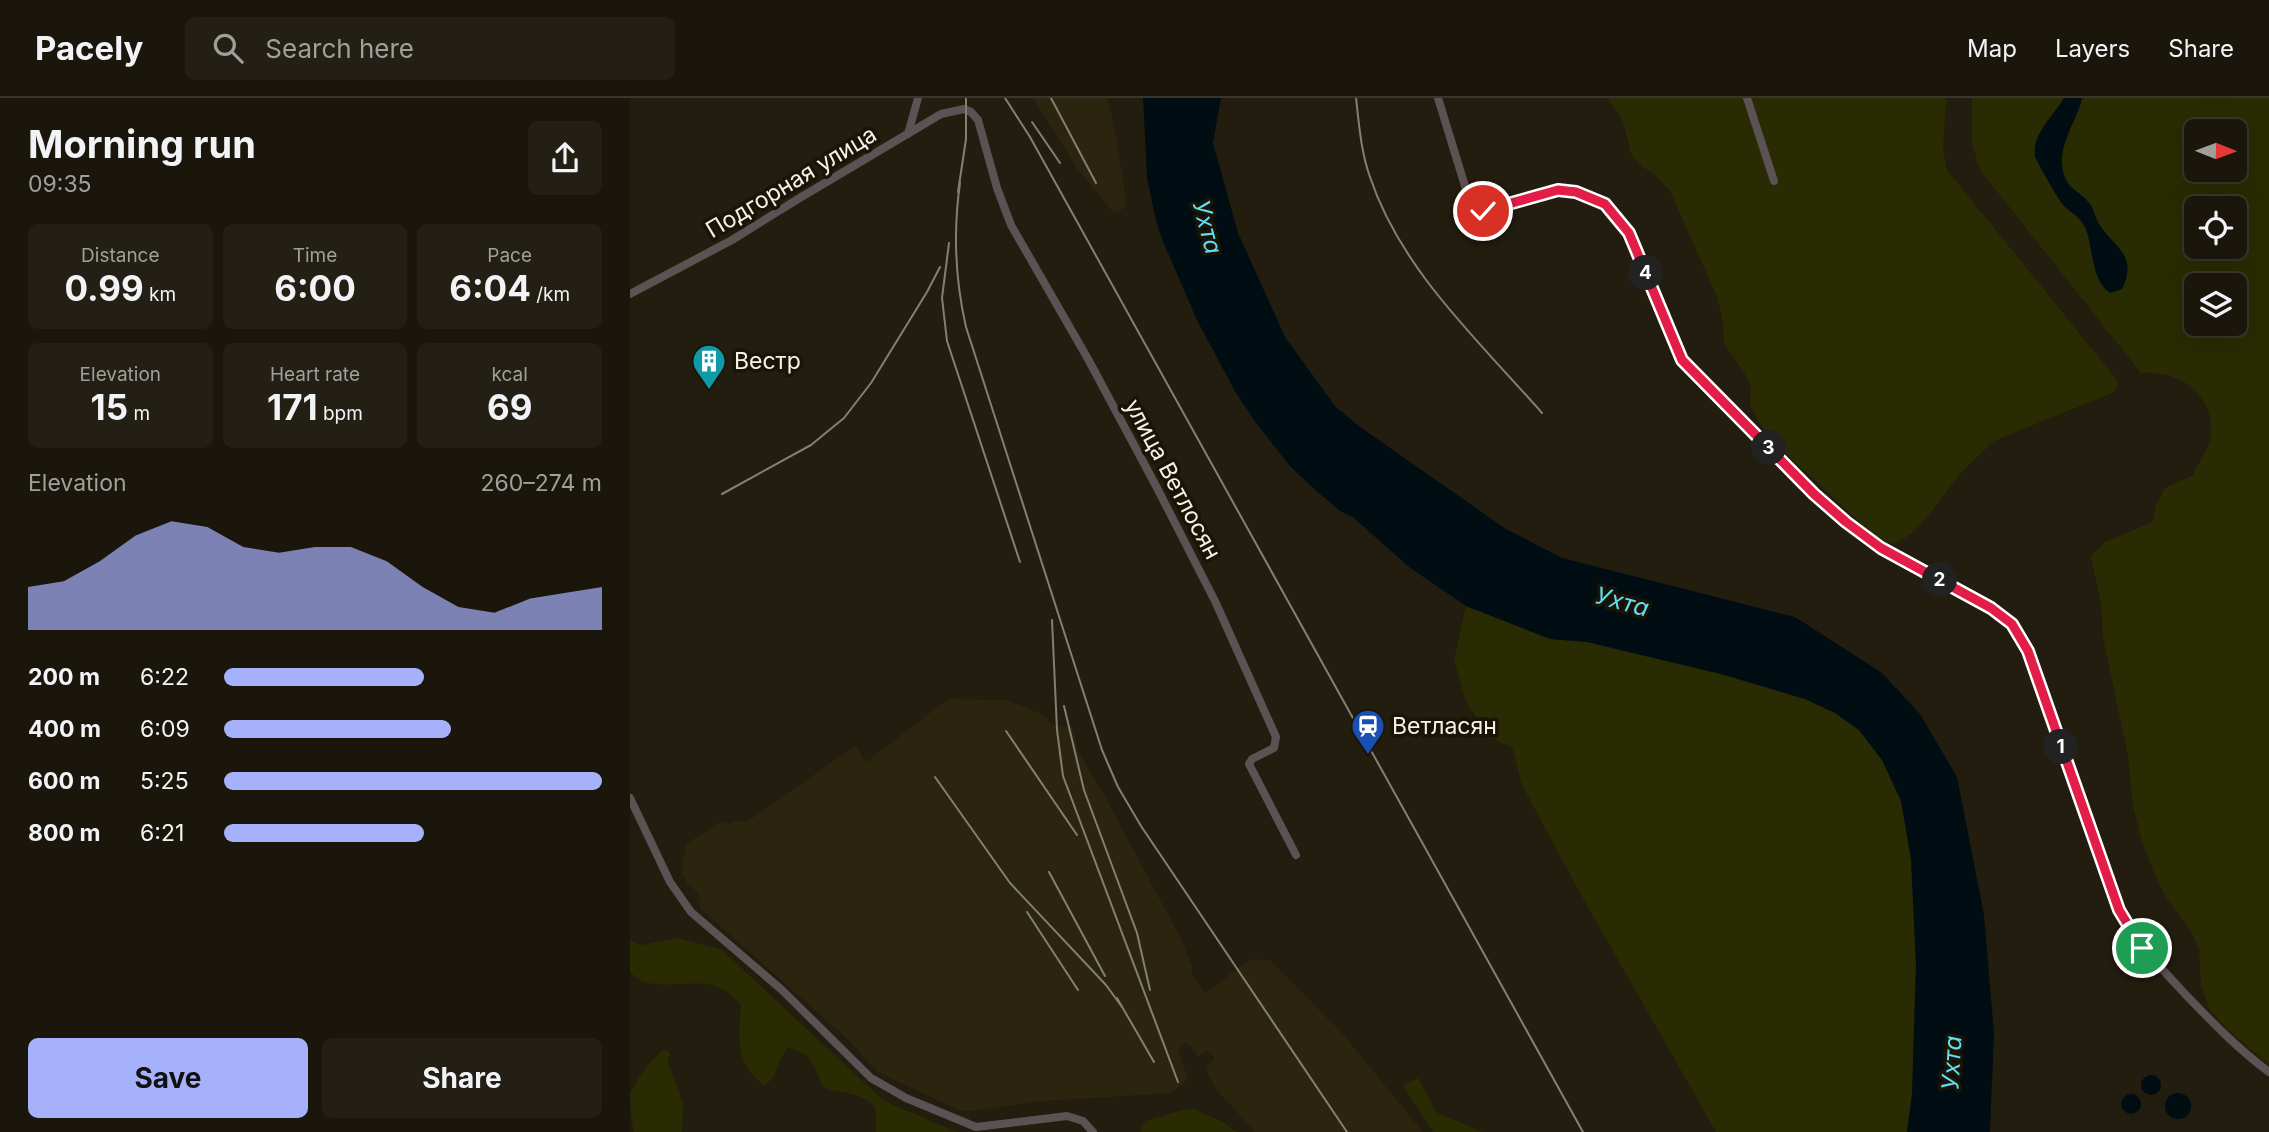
<!DOCTYPE html>
<html lang="en">
<head>
<meta charset="utf-8">
<style>
	body { margin:0; font-family:Inter,sans-serif; background:#231f14; color:#f1f3f6; height:100vh; display:flex; flex-direction:column; font-size:26px; white-space:nowrap }
	* { box-sizing:border-box; margin:0 }
	p { font-size:23px; color:#9f9f9d }
	.icon { flex:none; width:38px; height:38px; fill:none; stroke:currentColor; stroke-width:2; stroke-linecap:round; stroke-linejoin:round }
	.map { position:relative; flex:1; overflow:hidden }
	.details { display:flex; flex-direction:column; background:#1a160b; width:630px }
	.details>* { flex:none }
	.needle { width:46px; rotate:91deg }
	.buttons { position:absolute; left:1554px; top:21px; display:grid; gap:14px }
	.buttons a { display:grid; place-items:center; width:63px; height:63px; border-radius:10px; background:#1a160b; box-shadow:0 7px 28px #0002,0 0 0 2px #38352c; font-size:35px }
	.pin { position:absolute; display:grid; place-items:center; width:60px; height:60px; color:#fff; margin:-30px; border:4px solid #fff; border-radius:50%; box-shadow:0 2px 7px #0007 }
	.km { position:absolute; width:35px; height:35px; margin:-18px; border-radius:50%; background:#222; color:#fff; font-size:19px; line-height:35px; text-align:center }
	.round { display:grid; place-items:center; flex:none; width:74px; height:74px; border-radius:10px; background:#231f14 }
	.headline { display:flex; align-items:center; justify-content:space-between; height:119px; padding:0 28px }
	h1 { font-size:38px; font-weight:700; line-height:52px }
	.metrics { display:grid; grid-template-columns:repeat(3,1fr); gap:10px; height:119px; padding:7px 28px }
	.metrics div { display:grid; align-content:center; border-radius:10px; background:#231f14; text-align:center }
	.metrics b { font-size:35px; font-weight:700 }
	.metrics small { font-size:19px; font-weight:400 }
	.metrics p { font-size:19px }
	.chart { height:196px; padding:14px 28px }
	.chart p { display:flex; justify-content:space-between }
	.chart svg { width:100%; height:126px; margin-top:7px; fill:#a6b1fc; opacity:.7 }
	.button { display:flex; gap:14px; margin-top:auto; padding:14px 28px }
	.button a { flex:1; height:80px; border-radius:10px; background:#a6b1fc; color:#111; font-size:28px; font-weight:700; line-height:80px; text-align:center }
	.button a+a { background:#231f14; color:#f1f3f6 }
	ul { padding:0 28px; list-style:none; font-size:23px }
	li { display:grid; grid-template-columns:112px 84px 1fr; align-items:center; height:52px }
	li i { height:18px; border-radius:9px; background:#a6b1fc }
	header { display:flex; align-items:center; gap:42px; box-sizing:border-box; height:98px; padding:0 35px; background:#1a160b; border-bottom:2px solid #38352c }
	header strong { font-size:33px }
	nav { display:flex; gap:38px; margin-inline-start:auto; font-size:24px }
	.search { width:490px; height:63px; background:#231f14; display:flex; align-items:center; gap:18px; box-sizing:border-box; padding:0 24px; border-radius:10px; color:#9f9f9d; font-size:26px }
	main { display:flex; flex:1; min-height:0 }
	.map>svg:first-child { display:block }
	.built { fill:#2b240f }
	.green { fill:#292b03; fill-rule:evenodd }
	.water { fill:#000d12 }
	.lines { fill:none; stroke-linecap:round; stroke-linejoin:round }
	.minor { stroke:#5b5253; stroke-width:8 }
	.rail { stroke:#837f73; stroke-width:2 }
	.route-casing { stroke:#fff; stroke-width:14 }
	.route { stroke:#e11d48; stroke-width:9 }
	.labels { text-anchor:middle; stroke-width:7; stroke-linejoin:round; paint-order:stroke }
	.street-label { font-size:23px; fill:#f4f1e7; stroke:#191406 }
	.poi-label { font-size:23px; fill:#f4f1e7; stroke:#191406; text-anchor:start }
	.water-label { font-size:24px; font-style:italic; fill:#63def6; stroke:#191406 }
</style>
</head>
<body>
<header>
<strong>Pacely</strong>
<div class="search"><svg class="icon" aria-label="search" viewBox="0 0 24 24"><circle cx="10" cy="10" r="6"/><path d="M15 15l6 6"/></svg>Search here</div>
<nav><a>Map</a><a>Layers</a><a>Share</a></nav>
</header>
<main>
<section class="details">
<div class="headline"><div><h1>Morning run</h1><p>09:35</p></div><a class="round"><svg class="icon" aria-label="share" viewBox="0 0 24 24"><path d="M12 15V3M7 8l5-5 5 5M5 13v7h14v-7"/></svg></a></div>
<div class="metrics">
<div><p>Distance</p><b>0.99<small> km</small></b></div>
<div><p>Time</p><b>6:00</b></div>
<div><p>Pace</p><b>6:04<small> /km</small></b></div>
</div>
<div class="metrics">
<div><p>Elevation</p><b>15<small> m</small></b></div>
<div><p>Heart rate</p><b>171<small> bpm</small></b></div>
<div><p>kcal</p><b>69</b></div>
</div>
<div class="chart"><p><span>Elevation</span>260–274 m</p>
<svg viewBox="0 0 160 44" preserveAspectRatio="none"><path d="M0 44V29L10 27L20 20L30 11L40 6L50 8L60 15L70 17L80 15L90 15L100 20L110 29L120 36L130 38L140 33L150 31L160 29V44z"/></svg>
</div>
<ul>
<li><b>200 m</b>6:22<i style="width:53%"></i></li>
<li><b>400 m</b>6:09<i style="width:60%"></i></li>
<li><b>600 m</b>5:25<i style="width:100%"></i></li>
<li><b>800 m</b>6:21<i style="width:53%"></i></li>
</ul>
<div class="button"><a>Save</a><a>Share</a></div>
</section>
<div class="map">
<svg width="1639" height="1034" viewBox="0 0 1639 1034">
	<rect width="100%" height="100%" fill="#221d0f"/>
	<g class="built">
		<path d="M403,0H478L487,42L497,109L484,115L446,69Z"/>
		<path d="M318,601L377,602L414,617L422,628H442L449,655L477,702L551,841L563,871L561,876L575,895L621,861L640,862L712,935L793,1034H625L586,991L576,971L585,960L577,952L569,959L556,944L548,951L558,981L542,995L414,1003L342,1013H330L248,974L216,940L70,810L69,796L57,785L51,773L56,746L91,723L100,726L108,722L115,725L225,648L236,664Z"/>
	</g>
	<g class="green">
		<path d="M977,0H1316L1313,51L1317,72L1484,278L1488,285L1485,294L1364,343L1331,375L1293,424L1281,436L1265,446L1251,442L1239,433L1147,347L1131,327L1120,307L1121,289L1114,274L1094,246L1093,224L1087,199L1041,95L1028,79L1013,69L1001,56L992,20Z"/>
		<path d="M1342,0H1434L1404,58L1444,115C1462,132 1463,157 1468,179L1492,191C1508,156 1485,151 1469,126C1465,120 1464,112 1459,106C1448,90 1435,93 1432,67C1430,44 1447,22 1452,0H1639V966L1598,932L1579,911L1571,887L1569,851L1561,834L1534,796L1524,775L1511,740L1503,709L1498,658L1472,535C1475,509 1465,484 1461,458L1475,444L1523,424L1526,407L1535,390L1563,377C1568,366 1577,353 1580,342C1588,298 1551,272 1511,275L1507,270L1350,72L1342,45ZM1566,33H1605V72H1566ZM1566,110H1605V149H1566ZM1566,187H1605V226H1566Z"/>
		<path d="M836,508L920,541L957,544L1028,561L1091,576L1175,601L1205,615L1229,632L1252,662L1271,703L1281,761L1286,866L1282,996L1277,1034H1086L950,795L892,687L882,649L871,645L859,637L839,609L833,594L824,562Z"/>
		<path d="M47,840L91,851L254,1003L327,1034H246V1010C231,993 213,997 193,989C186,971 180,953 158,950C148,960 148,979 135,987C106,971 108,937 111,908C105,900 99,894 90,890C63,877 23,899 0,874V843L12,847Z"/>
		<path d="M33,952L38,953L41,957L37,960L53,1005L52,1034H4C2,1022 0,1012 0,999C2,986 22,961 33,952Z"/>
		<path d="M788,980L806,1014L852,1034H803L773,988Z"/>
		<path d="M564,1011L591,1023L607,1034H510L515,1023L552,1012Z"/>
	</g>
	<g class="water">
		<path d="M513,0H591L583,45L608,135L655,239L705,308L730,329L876,431L932,460L1165,519L1252,575L1290,616L1327,679L1354,817L1364,935L1360,1034H1277L1282,996L1286,866L1281,761L1271,703L1252,662L1229,632L1205,615L1175,601L1091,576L1028,561L957,544L920,541L836,508L779,469L724,420L710,413L683,390L660,368L626,325L606,295L567,222L532,141L526,122L517,80Z"/>
		<path d="M1434,0H1452C1447,22 1430,44 1432,67C1435,93 1448,90 1460,106C1464,112 1465,120 1469,126C1485,151 1508,156 1492,191L1480,195C1460,182 1464,147 1454,127C1449,118 1441,115 1434,108C1430,104 1405,62 1405,57C1402,36 1424,17 1434,0Z"/>
		<circle cx="1521" cy="987" r="10"/>
		<circle cx="1548" cy="1008" r="13"/>
		<circle cx="1501" cy="1006" r="10"/>
	</g>
	<g class="lines">
		<g class="minor">
			<path d="M808,0L839,101L846,110L861,112L928,92L946,94L975,106L999,135L1052,262L1184,396L1216,424L1251,450L1347,501L1374,519L1389,535L1398,553L1489,812C1508,846 1530,869 1556,897C1582,924 1608,951 1639,974"/>
			<path d="M1117,0L1144,83"/>
			<path d="M278,36L288,0"/>
			<path d="M0,196L102,142L168,101L311,16L334,11L341,14L348,22L367,90L381,127L458,261L526,388L585,503L646,639L644,650L622,661L619,666L666,757"/>
			<path d="M0,700L40,784L61,814L152,892L241,980L276,1000L346,1029L437,1018L453,1023L463,1034"/>
		</g>
		<g class="rail">
			<path d="M375,0L400,39L953,1034"/>
			<path d="M421,0L466,85"/>
			<path d="M726,0C729,26 731,54 740,79C771,172 849,243 912,315"/>
			<path d="M402,24L430,65"/>
			<path d="M330,85C323,134 325,181 336,229L472,652L488,689L511,728L717,1034"/>
			<path d="M328,94L336,41V0"/>
			<path d="M319,145L312,200L317,243L390,464"/>
			<path d="M92,396L181,347L214,320L241,285L297,194L310,169"/>
			<path d="M422,522L427,632L433,678L548,984"/>
			<path d="M434,608L454,692L507,835L520,892"/>
			<path d="M376,633L447,737"/>
			<path d="M305,679L380,785L476,887L492,909"/>
			<path d="M419,774L475,878"/>
			<path d="M397,814L448,892"/>
			<path d="M487,900L524,964"/>
		</g>
	</g>
	<g class="lines">
		<defs>
			<path id="route" d="M853,113L928,92L946,94L975,106L999,135L1052,262L1184,396L1216,424L1251,450L1361,510L1382,526L1398,553L1489,812L1512,850"/>
		</defs>
		<use href="#route" class="route-casing"/>
		<use href="#route" class="route"/>
	</g>
	<defs>
		<symbol id="building-pin" viewBox="-11 -11 22 30"><path d="M0 17L-7.5 6A9.5 9.5 0 1 1 7.5 6Z" fill="#0f9aa8" stroke="#191406"/><path d="M-4-6H4V6H1V3H-1V6H-4ZM-2.5-4.3h1.7v1.8h-1.7ZM.8-4.3h1.7v1.8H.8ZM-2.5-1h1.7V.8h-1.7ZM.8-1h1.7V.8H.8Z" fill="#fff"/></symbol>
		<symbol id="station-pin" viewBox="-11 -11 22 30"><path d="M0 17L-7.5 6A9.5 9.5 0 1 1 7.5 6Z" fill="#1a4fb4" stroke="#191406"/><path d="M-3-6H3Q5-6 5-4V2Q5 4 3 4L4.5 6H3L1.5 4h-3L-3 6H-4.5L-3 4Q-5 4-5 2V-4Q-5-6-3-6ZM-3.5-4v3h7v-3ZM-3.5 1v1.5H-2V1ZM2 1v1.5H3.5V1Z" fill="#fff"/></symbol>
	</defs>
	<g fill-rule="evenodd">
		<use href="#building-pin" x="60" y="244" width="38" height="52"/>
		<use href="#station-pin" x="719" y="609" width="38" height="52"/>
	</g>
	<g class="labels">
		<g class="street-label">
			<text transform="translate(161 84) rotate(-31)" y="8">Подгорная улица</text>
			<text transform="translate(543 381) rotate(62)" y="8">улица Ветлосян</text>
		</g>
		<g class="poi-label">
			<text x="104" y="271">Вестр</text>
			<text x="762" y="636">Ветласян</text>
		</g>
		<g class="water-label">
			<text transform="translate(577 129) rotate(75)" y="8">Ухта</text>
			<text transform="translate(992 504) rotate(15)" y="8">Ухта</text>
			<text transform="translate(1322 965) rotate(-87)" y="8">Ухта</text>
		</g>
	</g>
</svg>
<div class="buttons">
<a><svg class="needle" viewBox="-14 -14 28 28"><path d="M0-13l5 13h-10z" fill="#e53935"/><path d="M0 13l5-13h-10z" fill="#9f9f9d"/></svg></a>
<a><svg class="icon" aria-label="locate" viewBox="0 0 24 24"><circle cx="12" cy="12" r="6"/><path d="M12 2v4M12 18v4M2 12h4M18 12h4"/></svg></a>
<a><svg class="icon" aria-label="layers" viewBox="0 0 24 24"><path d="M12 4l9 5-9 5-9-5zM3 14l9 5 9-5"/></svg></a>
</div>
<div class="pin" style="left:1512px;top:850px;background:#1e9e55"><svg class="icon" aria-label="arrive" viewBox="0 0 24 24"><path d="M6 21V4h12l-3 4 3 4H6"/></svg></div>
<div class="pin" style="left:853px;top:113px;background:#d93025"><svg class="icon" aria-label="check" viewBox="0 0 24 24"><path d="M5 12l5 5 9-10"/></svg></div>
<b class="km" style="left:1431px;top:649px">1</b>
<b class="km" style="left:1310px;top:482px">2</b>
<b class="km" style="left:1139px;top:350px">3</b>
<b class="km" style="left:1016px;top:175px">4</b>
</div>
</main>
</body>
</html>
